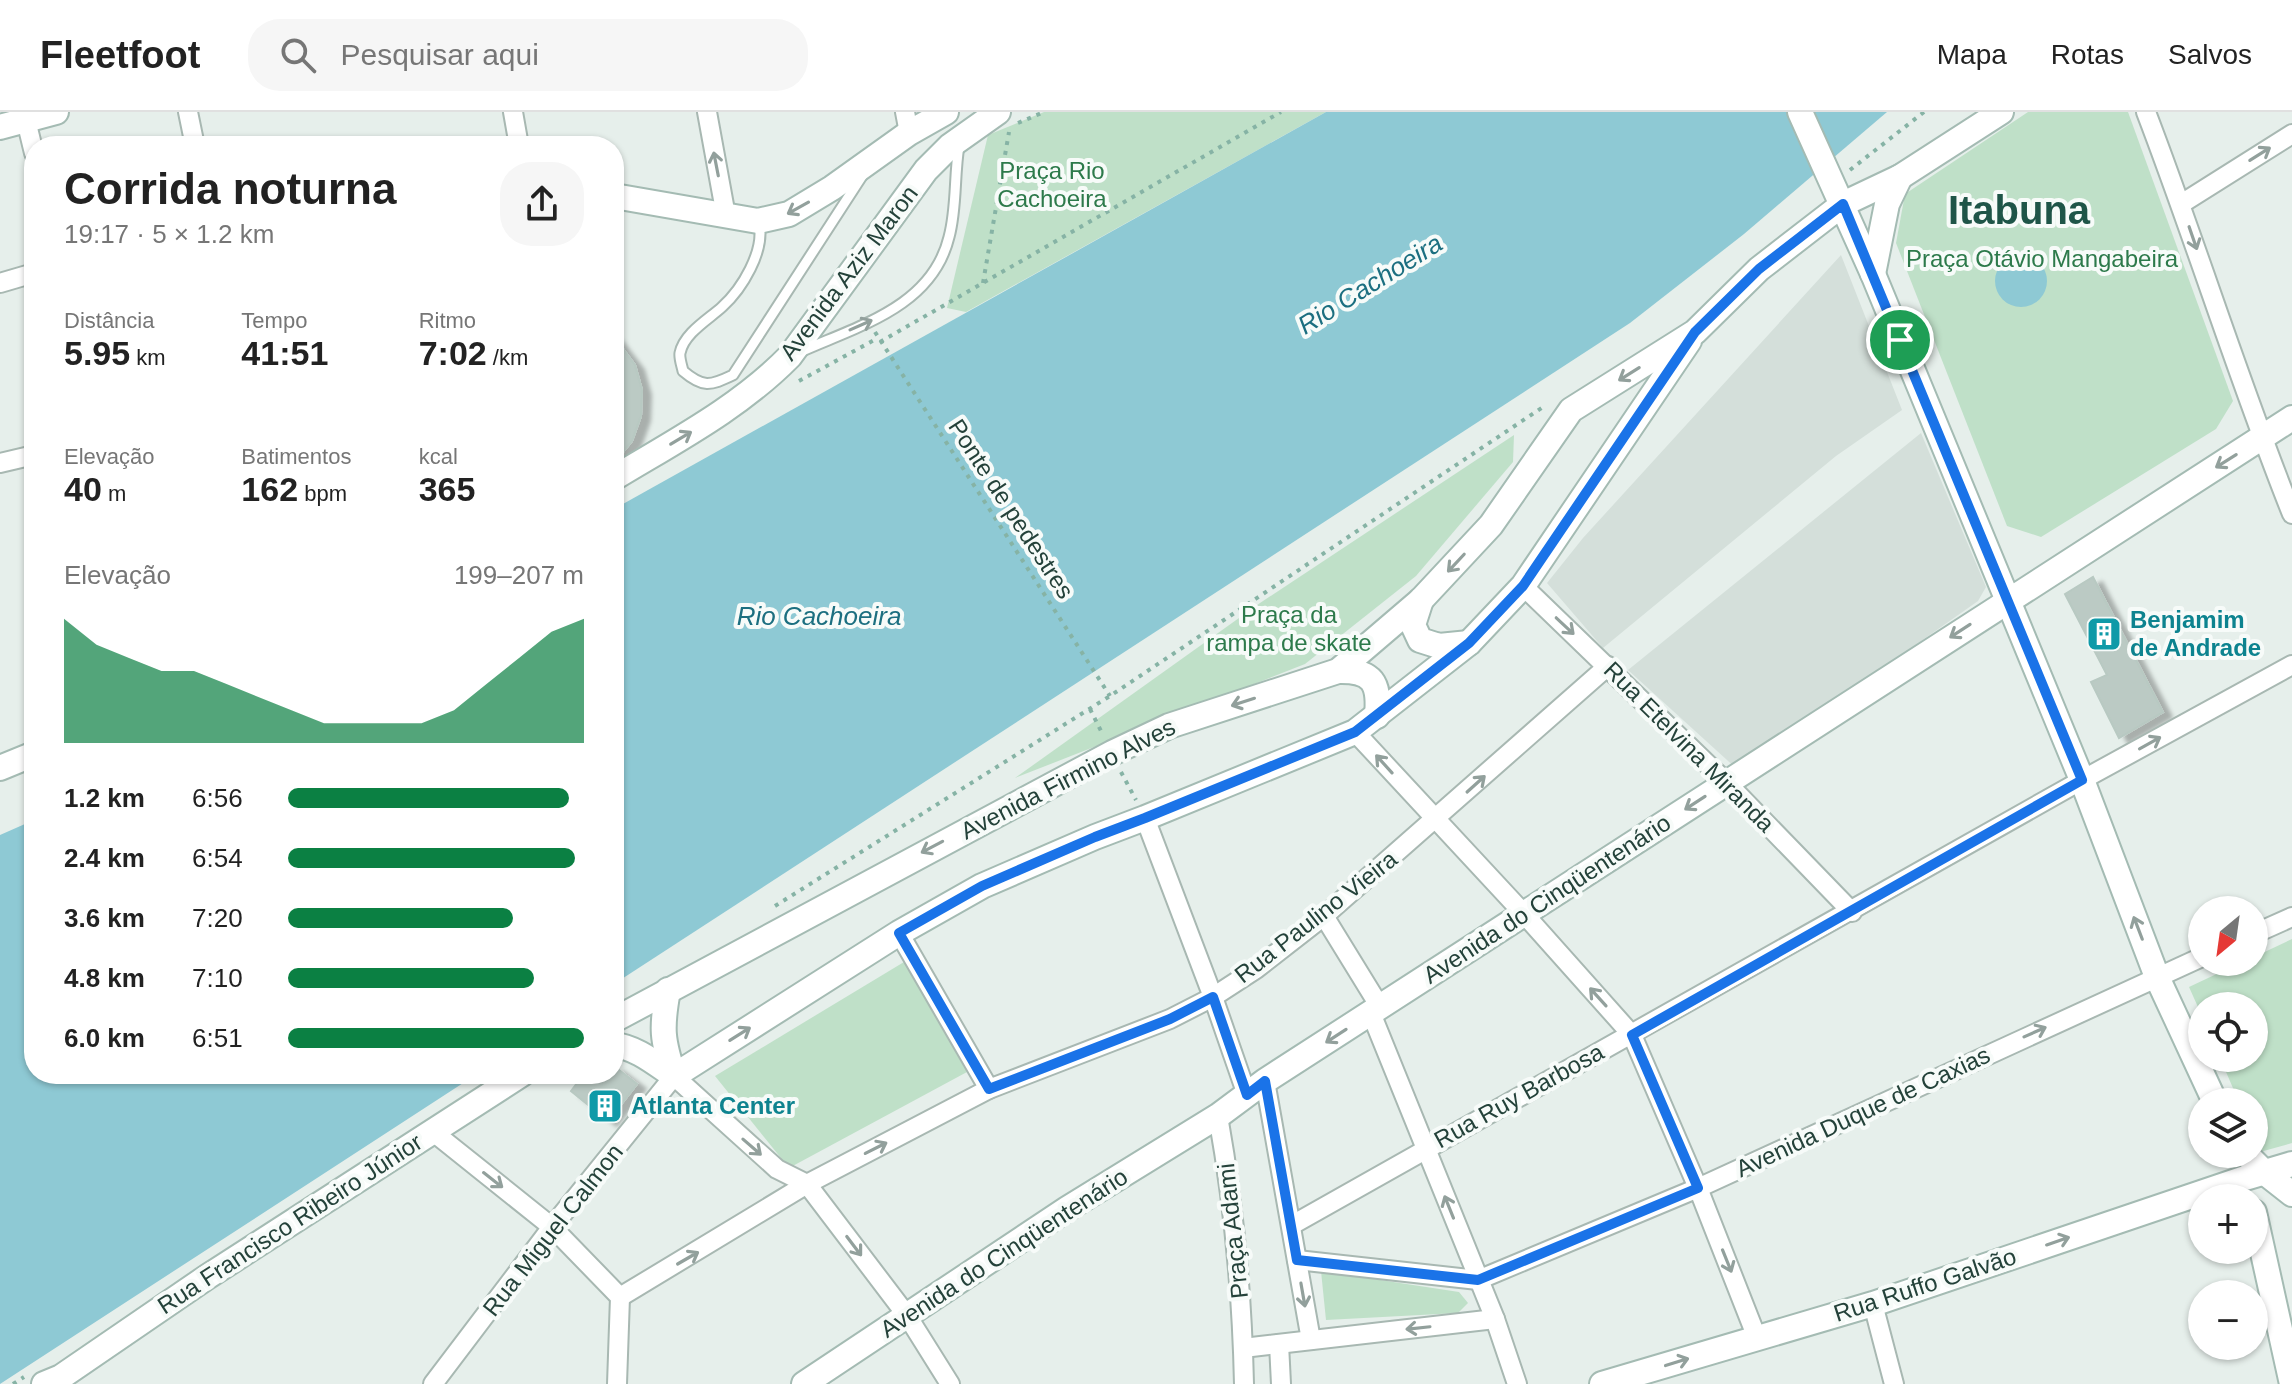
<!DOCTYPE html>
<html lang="pt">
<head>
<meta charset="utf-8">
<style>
	body { margin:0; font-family:Helvetica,sans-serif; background:#f6f6f6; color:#222; height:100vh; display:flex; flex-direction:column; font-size:30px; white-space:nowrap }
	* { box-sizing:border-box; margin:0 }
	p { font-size:26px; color:#767676 }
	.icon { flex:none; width:44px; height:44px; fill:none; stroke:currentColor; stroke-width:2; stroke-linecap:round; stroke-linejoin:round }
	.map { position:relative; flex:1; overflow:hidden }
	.details { position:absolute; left:24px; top:24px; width:600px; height:948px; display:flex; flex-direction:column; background:#fff; border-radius:32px; box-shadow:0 2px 6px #0004 }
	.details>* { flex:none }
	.needle { width:52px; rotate:209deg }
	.buttons { position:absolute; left:2188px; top:784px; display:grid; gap:16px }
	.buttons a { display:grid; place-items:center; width:80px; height:80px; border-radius:50%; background:#fff; box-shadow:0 2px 6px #0004; font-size:40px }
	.pin { position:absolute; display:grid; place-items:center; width:68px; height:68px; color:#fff; margin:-34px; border:4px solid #fff; border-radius:50%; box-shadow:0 2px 8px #0007 }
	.round { display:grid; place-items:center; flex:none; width:84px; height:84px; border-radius:32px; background:#f6f6f6 }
	.summary { display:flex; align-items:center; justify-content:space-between; height:136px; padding:0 40px }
	h1 { font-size:44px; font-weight:800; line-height:60px }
	.stats { display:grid; grid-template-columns:repeat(3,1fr); gap:12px; height:136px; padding:8px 40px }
	.stats div { display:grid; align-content:center }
	.stats b { font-size:34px; font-weight:800 }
	.stats small { font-size:22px; font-weight:400 }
	.stats p { font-size:22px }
	.chart { height:224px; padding:16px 40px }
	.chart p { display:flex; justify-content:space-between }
	.chart svg { width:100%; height:144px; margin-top:8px; fill:#0b8043; opacity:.7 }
	ul { padding:0 40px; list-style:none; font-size:26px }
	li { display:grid; grid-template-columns:128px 96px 1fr; align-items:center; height:60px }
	li i { height:20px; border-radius:10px; background:#0b8043 }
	header { display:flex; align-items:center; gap:48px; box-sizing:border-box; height:112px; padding:0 40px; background:#fff; border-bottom:2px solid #e0e0e0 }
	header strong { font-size:38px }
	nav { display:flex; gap:44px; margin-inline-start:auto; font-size:28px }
	.search { width:560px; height:72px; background:#f6f6f6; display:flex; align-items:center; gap:20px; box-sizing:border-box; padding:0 28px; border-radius:32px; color:#767676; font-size:30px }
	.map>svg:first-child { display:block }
	.built { fill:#d4dfda }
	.green { fill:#bfe0c8 }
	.water { fill:#8ec9d4 }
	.building { fill:#bbcac4; stroke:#b8c9c2; stroke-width:2; filter:url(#shadow) }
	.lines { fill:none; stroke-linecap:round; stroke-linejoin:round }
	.lane-casing { stroke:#a8b8b2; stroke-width:13 }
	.street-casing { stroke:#a8b8b2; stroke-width:22 }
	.secondary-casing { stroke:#a4bbb3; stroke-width:28 }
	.path { stroke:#86b3a5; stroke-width:4; stroke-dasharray:4 6; stroke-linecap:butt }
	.lane { stroke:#fff; stroke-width:9 }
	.street { stroke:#fff; stroke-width:18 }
	.secondary { stroke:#fff; stroke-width:24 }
	.oneway { stroke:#92a09c }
	.route-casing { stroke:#fff; stroke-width:16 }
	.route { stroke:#1a73e8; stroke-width:10 }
	.labels { text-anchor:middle; stroke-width:8; stroke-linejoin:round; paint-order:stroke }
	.park-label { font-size:24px; fill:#2d7a4b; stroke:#f7fbf9 }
	.street-label { font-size:24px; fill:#24423a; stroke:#f7fbf9 }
	.culture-label { font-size:24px; font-weight:bold; fill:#0d838f; stroke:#f7fbf9; text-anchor:start }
	.water-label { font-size:26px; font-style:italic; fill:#1c6f80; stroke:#f7fbf9 }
	.town-label { font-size:40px; font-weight:bold; fill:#1f5548; stroke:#f7fbf9 }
</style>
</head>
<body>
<header>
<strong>Fleetfoot</strong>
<div class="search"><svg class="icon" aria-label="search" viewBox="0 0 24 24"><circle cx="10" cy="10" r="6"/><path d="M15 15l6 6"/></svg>Pesquisar aqui</div>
<nav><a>Mapa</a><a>Rotas</a><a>Salvos</a></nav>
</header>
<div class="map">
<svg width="2292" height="1272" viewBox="0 0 2292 1272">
	<defs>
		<filter id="shadow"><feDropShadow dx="9" dy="5" stdDeviation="2" flood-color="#0004"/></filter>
	</defs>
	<rect width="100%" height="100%" fill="#e6efeb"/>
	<g class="built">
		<path d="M1841,143L1902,298L1836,344L1603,536L1547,471L1583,426Z"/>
		<path d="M1921,321L1986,475L1978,489L1738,658L1628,558Z"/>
	</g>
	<g class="green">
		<path d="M1044,0H1326L966,200L947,196L988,23Z"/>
		<path d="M2028,0H2128L2233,289L2216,317L2041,425L2007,414L1896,131L1905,82Z"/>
		<path d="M1514,323L1513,350L1416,464L1305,552L1015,666L1260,491Z"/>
		<path d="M2292,827V1031L2260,1040L2254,1025V990H2239L2220,946H2254V894H2202V904L2189,875L2242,850H2254V845Z"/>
		<path d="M904,850L967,960L789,1056L715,964Z"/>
		<path d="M1321,1159L1459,1180L1468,1191L1458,1201L1326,1208Z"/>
	</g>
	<g class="water">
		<path d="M1326,0H1887L1744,122L1630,211L614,872V397Z"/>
		<circle cx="2021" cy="169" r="26"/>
		<path d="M34,708V962H477L0,1272V723Z"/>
	</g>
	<g class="building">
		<path d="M614,225L635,253L642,278L641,304L632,329L614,351Z"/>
		<path d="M2093,465L2163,600L2119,626L2091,570L2107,563L2065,482Z"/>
		<path d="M614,954L637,972L608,1009L571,979L584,962H614Z"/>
	</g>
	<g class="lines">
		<defs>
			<g id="lane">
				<path d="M759,112C765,139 742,177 722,195C709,207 684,221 680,241C679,246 682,254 683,259C703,276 710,274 733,263L862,64"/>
				<path d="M800,240C858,214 932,195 949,125C957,96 954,63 959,34"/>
			</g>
			<g id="street">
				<path d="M24,0L34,41"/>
				<path d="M188,0L195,34"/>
				<path d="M513,0L519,34"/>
				<path d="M707,0L726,104"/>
				<path d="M905,0L909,21"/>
				<path d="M2146,0C2197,133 2239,270 2292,402"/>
				<path d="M2181,92L2292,22"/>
				<path d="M0,171L34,161"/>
				<path d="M0,351L34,343"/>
				<path d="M1523,474L1726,670L1852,800"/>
				<path d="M1355,620L1525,803L1632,923L1698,1076L1757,1226"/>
				<path d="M1145,706L1213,885L1247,983"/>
				<path d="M1324,804L1380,895"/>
				<path d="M899,821L989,977"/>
				<path d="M2254,822L2292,805"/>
				<path d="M1371,901L1495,1207L1517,1272"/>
				<path d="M1265,969L1311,1228"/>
				<path d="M1218,1004C1234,1093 1242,1182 1244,1272"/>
				<path d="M432,1019L552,1115L620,1185L617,1272"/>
				<path d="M1292,1113L2082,668L2292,553"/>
				<path d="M1297,1148L1478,1168L1698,1076L2202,845"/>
				<path d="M620,1185L807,1072L989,977L1170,907L1213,885L1256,857L1324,804L1608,554"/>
				<path d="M1873,1192L1894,1272"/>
				<path d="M1279,1232L1281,1272"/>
				<path d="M1243,1236L1495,1207"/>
				<path d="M433,1272L552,1115L674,964L777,1057L807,1072L908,1205L950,1272"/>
			</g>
			<g id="secondary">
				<path d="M1800,0L1873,162L2082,668L2157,865L2215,990"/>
				<path d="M0,15L56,0"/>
				<path d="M614,84L758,109L789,102L832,76L909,21L946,0"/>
				<path d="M1873,162L1887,92L1900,65"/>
				<path d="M614,366C675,329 739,296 790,244L926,58L950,34L998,0"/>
				<path d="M1421,488L1413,513L1420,528L1439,534L1469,531"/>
				<path d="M1338,559C1373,558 1380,571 1377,604"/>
				<path d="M0,656L34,642"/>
				<path d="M668,878C661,916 662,928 674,964"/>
				<path d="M614,908L1112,641L1169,614L1338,559L1421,488L1491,413L1571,298L1695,220L1759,157L1843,92L1900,65L2001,0"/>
				<path d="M614,933C636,935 656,952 674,964"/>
				<path d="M674,964L899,821L982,774L1095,725L1145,706L1355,620L1469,531L1523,474L1689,229"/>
				<path d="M2246,1042L2264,1060L2292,1082"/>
				<path d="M2254,1100L2292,1272"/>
				<path d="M44,1272L61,1265L207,1165L522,962"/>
				<path d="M804,1272L1067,1097L1218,1004L1265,969L2292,306"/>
				<path d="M1602,1272L1873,1192L2245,1066L2292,1052"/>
			</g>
		</defs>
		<use href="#lane" class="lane-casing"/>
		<use href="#street" class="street-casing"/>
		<use href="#secondary" class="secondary-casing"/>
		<g class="path">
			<path d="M1018,11L1044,0"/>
			<path d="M1850,58L1924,0"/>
			<path d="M983,171L1009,20"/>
			<path d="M875,220L1110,584"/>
			<path d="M880,230L1281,0"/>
			<path d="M799,269L878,226"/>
			<path d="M1090,597L1103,623"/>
			<path d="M1121,660L1136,688"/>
			<path d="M775,794L1110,584L1546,293"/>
			<path d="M13,1272L24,1265"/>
		</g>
		<use href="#lane" class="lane"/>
		<use href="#street" class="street"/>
		<use href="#secondary" class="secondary"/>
	</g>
	<defs><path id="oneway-shaft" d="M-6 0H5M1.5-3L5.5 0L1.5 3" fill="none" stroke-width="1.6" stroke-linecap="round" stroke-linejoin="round" transform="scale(2)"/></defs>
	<g class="oneway">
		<use href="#oneway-shaft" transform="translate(2260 42) rotate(-32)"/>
		<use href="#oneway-shaft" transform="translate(716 52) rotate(-101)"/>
		<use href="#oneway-shaft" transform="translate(798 96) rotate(151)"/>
		<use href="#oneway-shaft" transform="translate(2193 126) rotate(71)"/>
		<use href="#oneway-shaft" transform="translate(861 213) rotate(-24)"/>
		<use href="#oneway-shaft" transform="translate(1629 262) rotate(148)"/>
		<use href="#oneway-shaft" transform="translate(681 326) rotate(-31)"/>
		<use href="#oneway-shaft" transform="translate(2226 349) rotate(148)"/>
		<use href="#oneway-shaft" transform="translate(1456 451) rotate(133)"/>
		<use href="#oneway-shaft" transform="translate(1565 514) rotate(43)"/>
		<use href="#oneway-shaft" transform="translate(1960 519) rotate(147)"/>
		<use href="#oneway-shaft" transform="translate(1243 590) rotate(162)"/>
		<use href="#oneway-shaft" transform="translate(2150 631) rotate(-29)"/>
		<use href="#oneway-shaft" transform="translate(1384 652) rotate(-132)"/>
		<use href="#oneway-shaft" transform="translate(1476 672) rotate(-42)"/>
		<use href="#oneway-shaft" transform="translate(1695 691) rotate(147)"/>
		<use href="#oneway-shaft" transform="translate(932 735) rotate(152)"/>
		<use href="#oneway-shaft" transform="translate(2138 816) rotate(-111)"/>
		<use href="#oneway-shaft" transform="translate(1598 885) rotate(-132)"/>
		<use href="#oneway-shaft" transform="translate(2035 920) rotate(-24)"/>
		<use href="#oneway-shaft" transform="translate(740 922) rotate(-32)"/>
		<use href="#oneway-shaft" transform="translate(1336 924) rotate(147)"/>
		<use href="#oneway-shaft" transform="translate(752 1035) rotate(41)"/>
		<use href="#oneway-shaft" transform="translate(876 1036) rotate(-27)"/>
		<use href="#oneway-shaft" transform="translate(493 1068) rotate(38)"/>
		<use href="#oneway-shaft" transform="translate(1449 1095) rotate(-112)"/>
		<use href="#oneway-shaft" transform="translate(2058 1129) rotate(-19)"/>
		<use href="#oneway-shaft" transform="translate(854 1134) rotate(53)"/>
		<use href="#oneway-shaft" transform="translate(688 1146) rotate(-30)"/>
		<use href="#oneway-shaft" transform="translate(1727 1149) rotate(68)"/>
		<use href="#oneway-shaft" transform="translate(1303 1183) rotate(80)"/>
		<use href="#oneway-shaft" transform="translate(1418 1216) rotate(174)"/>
		<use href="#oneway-shaft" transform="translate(1677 1250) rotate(-17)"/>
	</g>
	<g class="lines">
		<defs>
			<path id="route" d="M1843,92L2082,668L1632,923L1698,1076L1478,1168L1297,1148L1265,969L1247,983L1213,885L1170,907L989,977L899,821L982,774L1095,725L1145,706L1355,620L1469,531L1523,474L1695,220L1759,157Z"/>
		</defs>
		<use href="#route" class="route-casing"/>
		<use href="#route" class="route"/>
	</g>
	<defs>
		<symbol id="building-square" viewBox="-11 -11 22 22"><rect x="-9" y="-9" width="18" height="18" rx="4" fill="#0f9aa8" stroke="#f7fbf9"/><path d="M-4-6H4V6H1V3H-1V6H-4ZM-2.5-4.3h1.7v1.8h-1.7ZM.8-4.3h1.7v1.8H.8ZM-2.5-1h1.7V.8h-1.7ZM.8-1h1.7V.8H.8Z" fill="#fff"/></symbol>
	</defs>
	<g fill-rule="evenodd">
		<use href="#building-square" x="2084" y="502" width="40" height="40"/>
		<use href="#building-square" x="585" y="974" width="40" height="40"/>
	</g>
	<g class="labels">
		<g class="park-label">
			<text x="1052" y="67">Praça Rio<tspan x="1052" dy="28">Cachoeira</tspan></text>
			<text x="2042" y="155">Praça Otávio Mangabeira</text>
			<text x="1289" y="511">Praça da<tspan x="1289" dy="28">rampa de skate</tspan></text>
		</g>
		<g class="street-label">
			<text transform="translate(849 161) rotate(-53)" y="8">Avenida Aziz Maron</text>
			<text transform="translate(1011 397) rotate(57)" y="8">Ponte de pedestres</text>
			<text transform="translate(1689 635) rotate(45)" y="8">Rua Etelvina Miranda</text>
			<text transform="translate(1068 667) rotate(-27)" y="8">Avenida Firmino Alves</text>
			<text transform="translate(1547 787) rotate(-33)" y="8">Avenida do Cinqüentenário</text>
			<text transform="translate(1316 805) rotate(-38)" y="8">Rua Paulino Vieira</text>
			<text transform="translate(1519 984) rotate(-29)" y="8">Rua Ruy Barbosa</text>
			<text transform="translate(1863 1000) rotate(-25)" y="8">Avenida Duque de Caxias</text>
			<text transform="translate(290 1112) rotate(-33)" y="8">Rua Francisco Ribeiro Júnior</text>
			<text transform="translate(553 1118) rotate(-52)" y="8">Rua Miguel Calmon</text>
			<text transform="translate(1233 1119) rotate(-96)" y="8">Praça Adami</text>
			<text transform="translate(1004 1141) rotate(-33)" y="8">Avenida do Cinqüentenário</text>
			<text transform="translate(1925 1173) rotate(-18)" y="8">Rua Ruffo Galvão</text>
		</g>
		<g class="culture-label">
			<text x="2130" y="516">Benjamim<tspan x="2130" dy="28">de Andrade</tspan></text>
			<text x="631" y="1002">Atlanta Center</text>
		</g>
		<g class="water-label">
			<text transform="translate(1370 172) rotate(-32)" y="9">Rio Cachoeira</text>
			<text x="819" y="513">Rio Cachoeira</text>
		</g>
		<g class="town-label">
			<text x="2019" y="112">Itabuna</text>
		</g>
	</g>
</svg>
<div class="buttons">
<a><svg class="needle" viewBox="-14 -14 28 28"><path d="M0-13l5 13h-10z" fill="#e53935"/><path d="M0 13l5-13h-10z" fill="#767676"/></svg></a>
<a><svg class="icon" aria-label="locate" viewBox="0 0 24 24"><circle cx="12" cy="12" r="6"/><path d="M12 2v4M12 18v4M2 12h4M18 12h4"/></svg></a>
<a><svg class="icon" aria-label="layers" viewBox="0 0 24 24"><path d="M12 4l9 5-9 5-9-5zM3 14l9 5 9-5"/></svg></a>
<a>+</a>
<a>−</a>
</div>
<div class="pin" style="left:1900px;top:228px;background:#1e9e55"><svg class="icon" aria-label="arrive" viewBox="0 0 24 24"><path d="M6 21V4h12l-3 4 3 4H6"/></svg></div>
<section class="details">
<div class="summary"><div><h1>Corrida noturna</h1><p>19:17 · 5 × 1.2 km</p></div><a class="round"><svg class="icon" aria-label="share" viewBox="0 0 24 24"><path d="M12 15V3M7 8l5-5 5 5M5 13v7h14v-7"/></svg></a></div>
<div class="stats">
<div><p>Distância</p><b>5.95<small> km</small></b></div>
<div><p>Tempo</p><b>41:51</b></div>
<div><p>Ritmo</p><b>7:02<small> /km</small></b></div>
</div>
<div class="stats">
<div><p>Elevação</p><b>40<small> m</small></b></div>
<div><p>Batimentos</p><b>162<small> bpm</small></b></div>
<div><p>kcal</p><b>365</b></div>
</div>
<div class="chart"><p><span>Elevação</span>199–207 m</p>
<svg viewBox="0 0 160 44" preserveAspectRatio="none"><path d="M0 44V6L10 14L20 18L30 22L40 22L50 26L60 30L70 34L80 38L90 38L100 38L110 38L120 34L130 26L140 18L150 10L160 6V44z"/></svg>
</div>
<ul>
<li><b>1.2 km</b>6:56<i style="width:95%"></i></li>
<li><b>2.4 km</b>6:54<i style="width:97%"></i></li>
<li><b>3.6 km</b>7:20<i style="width:76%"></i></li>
<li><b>4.8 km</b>7:10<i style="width:83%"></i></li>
<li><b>6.0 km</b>6:51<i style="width:100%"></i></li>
</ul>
</section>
</div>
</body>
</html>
